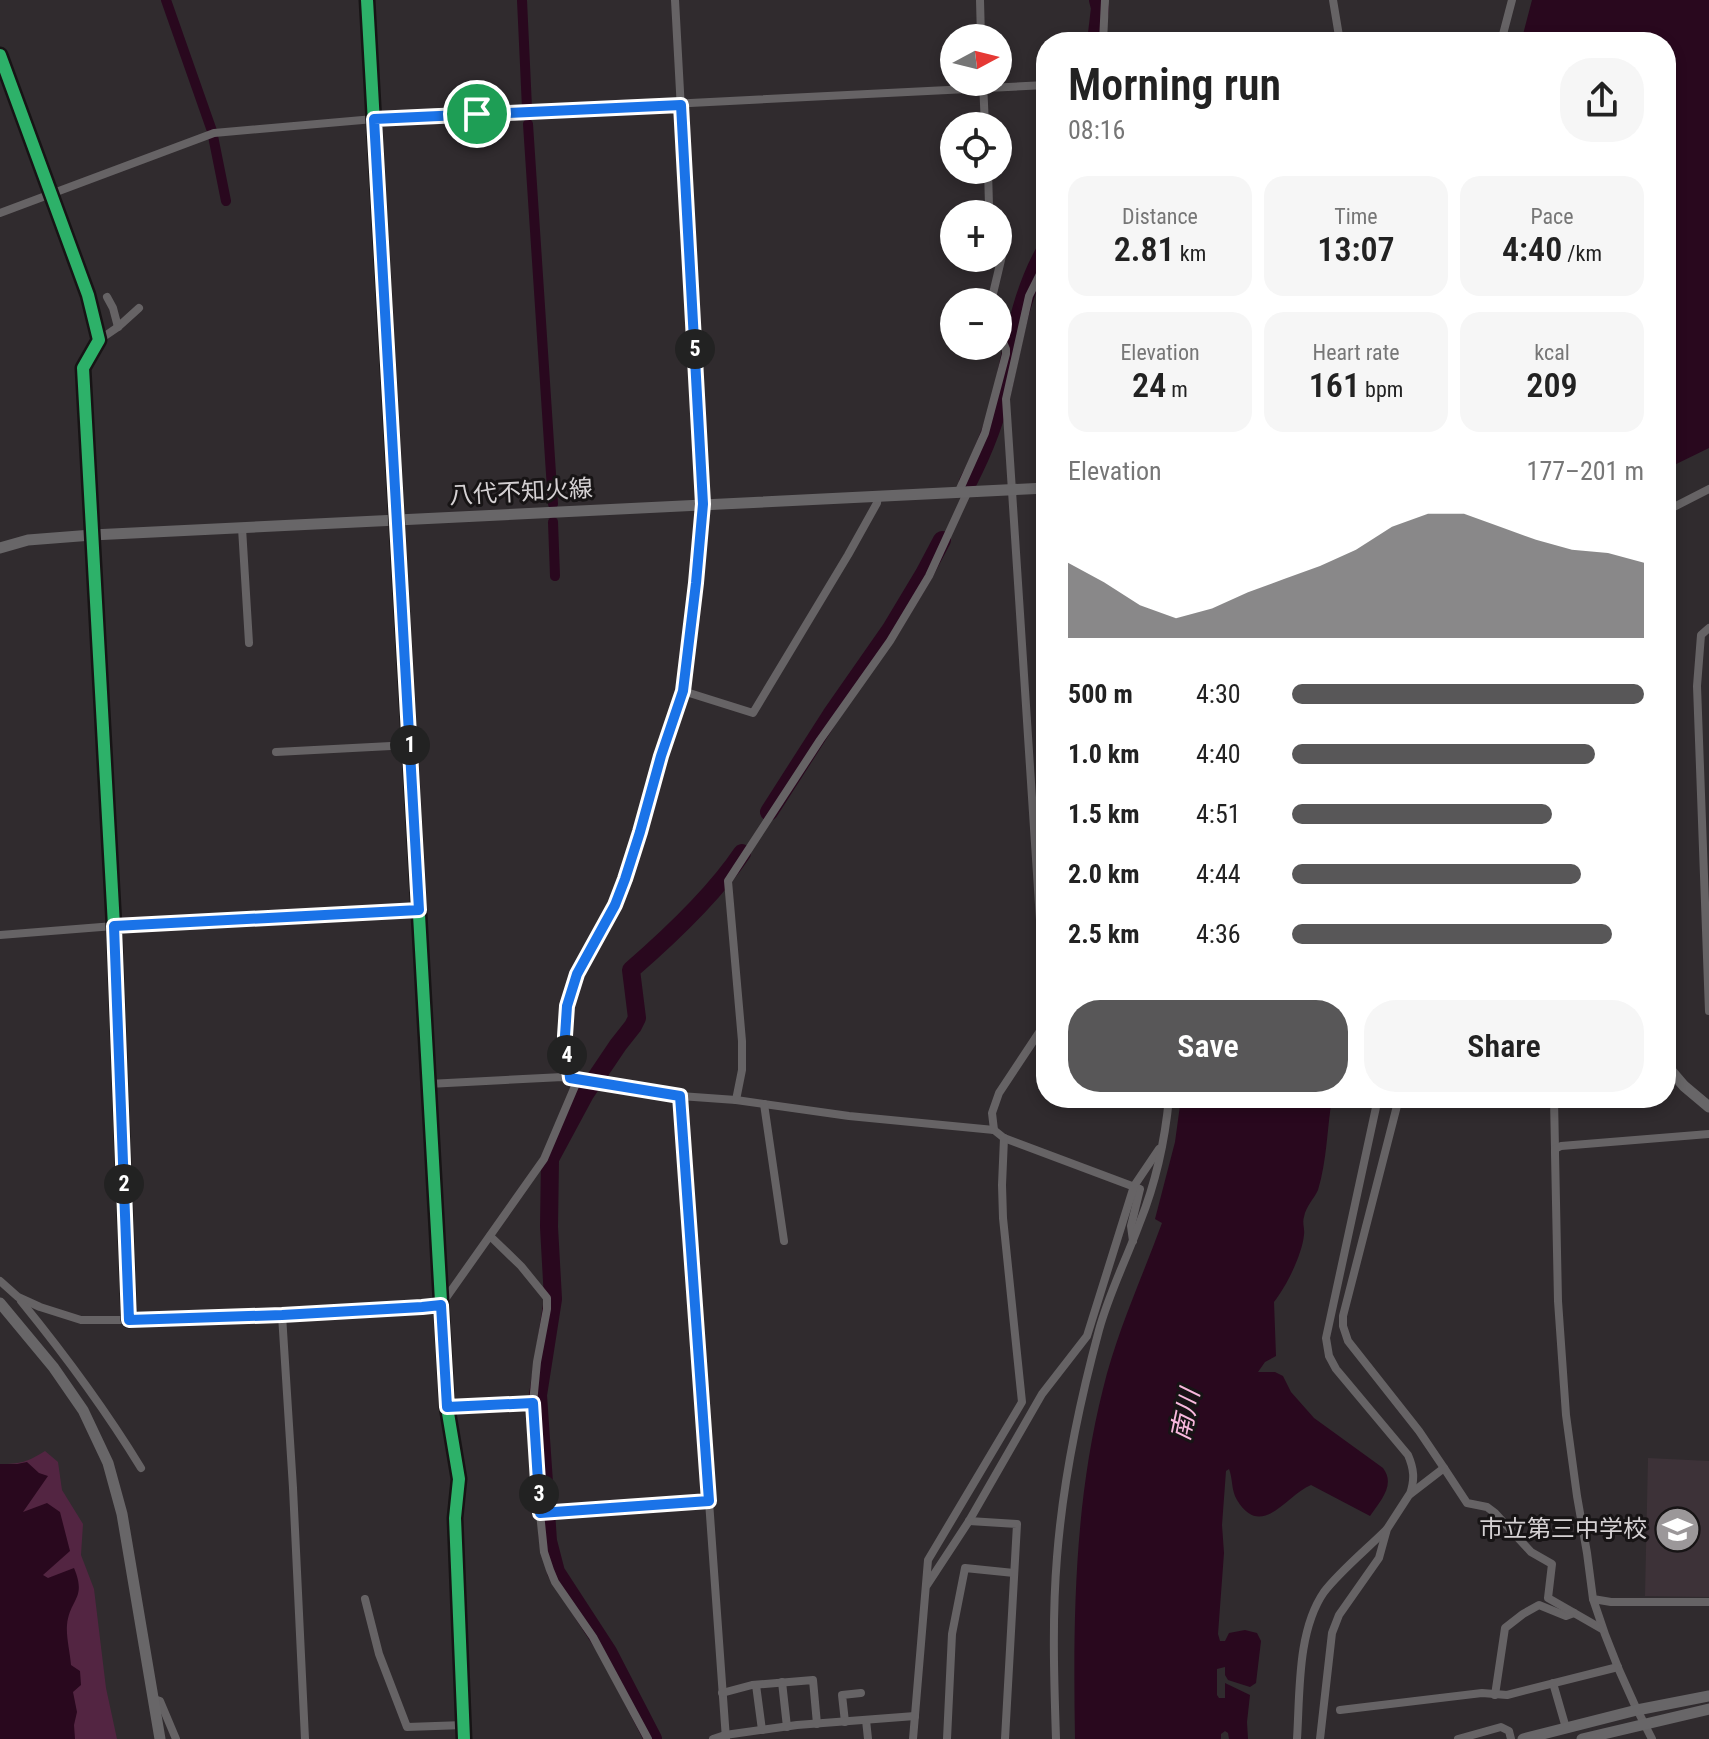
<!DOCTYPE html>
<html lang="en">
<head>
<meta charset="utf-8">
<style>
	body { margin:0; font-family:"Roboto Condensed","Noto Sans JP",sans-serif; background:#f6f6f6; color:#222; height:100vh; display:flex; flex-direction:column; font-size:30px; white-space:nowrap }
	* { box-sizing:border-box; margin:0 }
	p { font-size:26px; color:#767676 }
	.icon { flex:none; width:44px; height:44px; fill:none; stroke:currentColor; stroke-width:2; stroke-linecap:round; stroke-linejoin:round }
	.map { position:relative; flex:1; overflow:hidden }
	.side { position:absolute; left:1036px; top:32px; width:640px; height:1076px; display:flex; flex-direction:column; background:#fff; border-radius:32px; box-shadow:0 4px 12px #0003 }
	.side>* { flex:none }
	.needle { width:52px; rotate:83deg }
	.tools { position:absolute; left:940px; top:24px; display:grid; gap:16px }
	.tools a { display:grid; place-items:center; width:72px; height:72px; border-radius:50%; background:#fff; box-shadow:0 4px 12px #0003; font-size:40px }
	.pin { position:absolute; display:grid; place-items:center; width:68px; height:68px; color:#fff; margin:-34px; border:4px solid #fff; border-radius:50%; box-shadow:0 2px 8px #0007 }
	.km { position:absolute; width:40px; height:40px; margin:-20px; border-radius:50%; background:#222; color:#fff; font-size:22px; line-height:40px; text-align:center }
	.round { display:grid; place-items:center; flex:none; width:84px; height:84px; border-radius:32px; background:#f6f6f6 }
	.headline { display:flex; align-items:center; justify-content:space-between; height:136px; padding:0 32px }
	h1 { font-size:44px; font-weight:600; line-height:60px }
	.stats { display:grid; grid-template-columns:repeat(3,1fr); gap:12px; height:136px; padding:8px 32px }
	.stats div { display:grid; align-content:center; border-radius:20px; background:#f6f6f6; text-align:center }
	.stats b { font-size:34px; font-weight:600 }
	.stats small { font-size:22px; font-weight:400 }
	.stats p { font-size:22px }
	.chart { height:224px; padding:16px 32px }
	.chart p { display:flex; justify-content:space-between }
	.chart svg { width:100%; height:144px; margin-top:8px; fill:#585758; opacity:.7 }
	.action { display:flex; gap:16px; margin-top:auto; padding:16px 32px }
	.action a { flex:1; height:92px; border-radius:32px; background:#585758; color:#fff; font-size:32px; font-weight:600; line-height:92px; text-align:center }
	.action a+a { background:#f6f6f6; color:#222 }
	ul { padding:0 32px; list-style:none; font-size:26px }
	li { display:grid; grid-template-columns:128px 96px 1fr; align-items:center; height:60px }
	li i { height:20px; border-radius:10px; background:#585758 }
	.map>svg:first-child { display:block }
	.built { fill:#3d3238 }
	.green { fill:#532542 }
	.water { fill:#29081e }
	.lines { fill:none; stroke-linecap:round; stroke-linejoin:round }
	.canal { stroke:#29081e; stroke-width:10 }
	.river { stroke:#29081e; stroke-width:18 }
	.street { stroke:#666365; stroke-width:8 }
	.secondary { stroke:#686668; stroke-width:11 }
	.cycleway-casing { stroke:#171415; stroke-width:17 }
	.cycleway { stroke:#2db169; stroke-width:12 }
	.route-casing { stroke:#fff; stroke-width:16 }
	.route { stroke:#1a73e8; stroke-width:10 }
	.labels { text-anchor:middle; stroke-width:6; stroke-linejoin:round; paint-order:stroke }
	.street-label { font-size:24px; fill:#d5d1d3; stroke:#171415 }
	.poi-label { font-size:24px; fill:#d5d1d3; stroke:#171415; text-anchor:end }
	.water-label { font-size:26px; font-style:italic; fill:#f8b8dd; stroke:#171415 }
</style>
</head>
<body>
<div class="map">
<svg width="1709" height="1739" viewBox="0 0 1709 1739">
	<rect width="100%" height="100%" fill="#302b2e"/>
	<path class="built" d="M1648,1458L1709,1461V1597L1645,1596Z"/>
	<path class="green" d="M45,1451L58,1462L62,1490L83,1524L81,1555L94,1589L106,1688L117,1739H0V1464C21,1464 27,1462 45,1451Z"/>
	<g class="water">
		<path d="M1532,0H1709V448L1666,469V42H1521Z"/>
		<path d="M1181,1098H1332C1327,1128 1327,1161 1318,1190C1314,1199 1306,1206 1304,1217C1302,1223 1305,1229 1304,1235C1302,1255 1286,1287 1274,1302L1276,1356L1265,1362L1258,1372H1275L1283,1376L1291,1392L1314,1418L1383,1468C1396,1485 1380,1501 1370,1516L1311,1485C1287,1494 1262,1541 1237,1500C1231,1490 1233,1479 1229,1469L1226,1471L1222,1525L1224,1553L1218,1634L1220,1641H1225L1229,1633L1245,1630L1257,1633L1261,1641L1256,1683L1250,1687L1228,1680L1225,1675V1667L1217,1669V1695L1219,1698H1225V1683L1250,1695L1247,1722L1248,1739H1229L1228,1733L1225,1731L1221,1734V1739H1075C1073,1621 1074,1504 1103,1389C1117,1331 1142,1278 1162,1223L1155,1219L1175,1142Z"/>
		<path d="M27,1462L39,1473L48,1476L23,1512L47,1503L60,1512L70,1551L43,1575L48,1578L74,1568C87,1599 70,1598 67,1625C66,1637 70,1652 71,1665L80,1671L81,1685L73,1692L77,1712L74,1725L75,1739H0V1464H17Z"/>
	</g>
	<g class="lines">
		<g class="canal">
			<path d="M166,0L212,131L226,201"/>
			<path d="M522,0L527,108"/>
			<path d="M528,124L553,504"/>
			<path d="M553,522L555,576"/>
		</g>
		<g class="river">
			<path d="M1096,42L1100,8L1098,0"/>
			<path d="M968,482C984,451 997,418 1004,384C1014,338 1022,290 1046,249"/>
			<path d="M769,812L831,715L891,629L924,574L942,540"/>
			<path d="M653,1739L608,1652L556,1572L548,1541L538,1395L553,1299L549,1227L550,1159L585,1094L618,1045L633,1026L637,1018L631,970C669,937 714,895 742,853"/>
		</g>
		<g class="street">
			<path d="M367,0L397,520"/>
			<path d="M980,0L981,38"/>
			<path d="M1333,0L1340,42"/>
			<path d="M1103,42L1105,0"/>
			<path d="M1501,42L1512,0"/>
			<path d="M0,55L88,295L99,340L83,368L114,926L129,1320"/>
			<path d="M983,82L985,126"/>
			<path d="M988,170L989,206L994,214"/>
			<path d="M0,213L214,133L374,119L1046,85"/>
			<path d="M1046,262L1029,296L1006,399L1046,1012"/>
			<path d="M107,297L113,308L118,327"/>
			<path d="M991,302L1006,239L1005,231L998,221"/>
			<path d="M99,340L118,327L139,308"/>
			<path d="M959,491L985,433L1006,354V349L998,330"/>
			<path d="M1666,511L1709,489"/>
			<path d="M242,528L249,643"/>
			<path d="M1709,628L1701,635L1697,686L1709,1011"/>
			<path d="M683,691L753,713L848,555L877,503L878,496"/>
			<path d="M276,752L410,745"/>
			<path d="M0,935L114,926L419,910"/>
			<path d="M570,1078L565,1036L567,1006L577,974L595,943L625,879L661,756L683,691L703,512L675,0"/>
			<path d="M428,1084L563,1077L680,1096L736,1100L849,1116L994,1130L1004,1138L1140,1189L1131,1226L1133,1241"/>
			<path d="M680,1096L726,1739"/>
			<path d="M1378,1098L1326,1338L1329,1356L1336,1369L1408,1455C1414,1469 1415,1479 1410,1494"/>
			<path d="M1399,1098L1343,1316V1326L1348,1341L1419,1431L1444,1468"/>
			<path d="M1554,1098L1555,1149"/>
			<path d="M736,1100L742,1070V1041L728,881L820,740L890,641L929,576L968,491"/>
			<path d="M764,1104L784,1241"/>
			<path d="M994,1130L992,1113L999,1093L1046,1022"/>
			<path d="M1709,1134L1561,1146L1555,1149V1153L1558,1301L1566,1415L1577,1496L1587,1553L1593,1599L1611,1602H1709"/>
			<path d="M490,1236L521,1266L547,1298V1309L537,1362L533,1403L540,1513L544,1552L550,1570L555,1582L593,1637L648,1739"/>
			<path d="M0,1281L18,1297L40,1307L81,1320H177L422,1307L441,1305L544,1159L578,1079"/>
			<path d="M21,1301C65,1355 105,1409 141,1468"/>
			<path d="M282,1315L293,1488L305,1739"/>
			<path d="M447,1407L533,1403"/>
			<path d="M540,1513L709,1501"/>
			<path d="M969,1521L1017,1524L1005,1739"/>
			<path d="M927,1585L969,1521L1042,1394L1087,1336L1134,1186L1159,1149"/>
			<path d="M365,1599L379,1654L407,1727L464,1725"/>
			<path d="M1593,1599C1608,1647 1628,1694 1652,1739"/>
			<path d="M782,1682L787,1727"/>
			<path d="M1553,1683L1566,1728"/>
			<path d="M756,1685L762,1730"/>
			<path d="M722,1693L752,1685L813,1680L817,1724"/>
			<path d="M1495,1695L1505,1628L1523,1614L1539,1605L1566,1616L1574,1613"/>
			<path d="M154,1699L160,1701L176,1739"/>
			<path d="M1340,1710L1482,1693L1507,1695L1618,1667"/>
			<path d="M866,1720L868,1739"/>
			<path d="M845,1722L842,1695L861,1693"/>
			<path d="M713,1739L725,1735L797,1725L915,1716"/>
			<path d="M913,1739L928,1560L1022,1402L1003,1218L1002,1185L1004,1138"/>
			<path d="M947,1739L952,1634L965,1568L1014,1573"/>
			<path d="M1056,1739C1054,1679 1052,1617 1057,1557C1063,1480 1079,1404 1099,1330C1109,1293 1127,1258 1140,1222C1156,1182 1165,1140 1169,1098"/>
			<path d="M1297,1739C1300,1693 1297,1631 1324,1592C1339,1572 1368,1548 1386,1530"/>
			<path d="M1320,1739L1332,1633L1339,1615L1379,1558L1387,1529L1409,1495L1444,1468L1467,1503L1487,1507L1495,1513L1531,1552L1552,1564L1548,1598L1602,1629"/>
			<path d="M1458,1739L1501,1727L1509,1731L1511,1739"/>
		</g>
		<g class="secondary">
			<path d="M397,520L447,1407L459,1479L455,1518L464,1739"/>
			<path d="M0,548L28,540L92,535L1046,488"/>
			<path d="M1666,1065L1684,1086L1709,1107"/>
			<path d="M0,1303L54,1368L83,1410L108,1463L122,1514L160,1739"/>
			<path d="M1523,1739L1637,1710L1709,1696"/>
			<path d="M1582,1739L1709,1709"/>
		</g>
		<defs>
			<g id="cycleway">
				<path d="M367,0L447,1407L459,1479L455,1518L464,1739"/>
				<path d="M0,55L88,295L99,340L83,368L114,926L129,1320"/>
			</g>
		</defs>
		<use href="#cycleway" class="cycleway-casing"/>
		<use href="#cycleway" class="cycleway"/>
	</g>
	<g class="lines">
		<defs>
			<path id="route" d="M681,105L703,504L696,583L683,691L661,756L640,832L625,879L615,905L577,974L567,1006L565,1036L570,1078L680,1096L709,1501L540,1513L533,1403L447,1407L441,1305L422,1307L282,1315L129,1320L114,926L419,910L374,119Z"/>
		</defs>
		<use href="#route" class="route-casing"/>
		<use href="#route" class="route"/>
	</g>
	<defs>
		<symbol id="school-disc" viewBox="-11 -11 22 22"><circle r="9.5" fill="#9b9799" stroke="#171415"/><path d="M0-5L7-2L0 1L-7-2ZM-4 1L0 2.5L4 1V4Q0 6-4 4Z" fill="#fff"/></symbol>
	</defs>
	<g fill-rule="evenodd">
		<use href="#school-disc" x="1652" y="1504" width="51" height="51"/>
	</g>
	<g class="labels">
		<g class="street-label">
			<text transform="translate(521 492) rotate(-3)" y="8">八代不知火線</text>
		</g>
		<g class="poi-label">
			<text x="1647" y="1537">市立第三中学校</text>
		</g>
		<g class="water-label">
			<text transform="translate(1185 1415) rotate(-78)" y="9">南川</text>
		</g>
	</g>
</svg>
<div class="tools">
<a><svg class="needle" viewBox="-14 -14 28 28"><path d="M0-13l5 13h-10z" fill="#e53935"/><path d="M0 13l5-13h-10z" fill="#767676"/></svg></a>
<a><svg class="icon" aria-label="locate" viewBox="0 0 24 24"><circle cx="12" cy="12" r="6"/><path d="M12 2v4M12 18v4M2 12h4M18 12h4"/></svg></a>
<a>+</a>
<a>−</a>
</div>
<div class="pin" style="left:477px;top:114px;background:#1e9e55"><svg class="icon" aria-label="arrive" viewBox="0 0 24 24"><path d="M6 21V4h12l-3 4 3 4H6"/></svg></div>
<b class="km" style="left:410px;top:745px">1</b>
<b class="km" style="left:124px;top:1184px">2</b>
<b class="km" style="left:539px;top:1494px">3</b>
<b class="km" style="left:567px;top:1055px">4</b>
<b class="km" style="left:695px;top:349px">5</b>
<section class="side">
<div class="headline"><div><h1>Morning run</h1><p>08:16</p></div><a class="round"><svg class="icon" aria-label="share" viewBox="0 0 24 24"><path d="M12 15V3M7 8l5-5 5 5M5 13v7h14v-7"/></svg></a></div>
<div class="stats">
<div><p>Distance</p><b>2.81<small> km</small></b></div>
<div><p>Time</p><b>13:07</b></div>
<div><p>Pace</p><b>4:40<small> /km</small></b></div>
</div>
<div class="stats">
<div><p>Elevation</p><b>24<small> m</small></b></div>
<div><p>Heart rate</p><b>161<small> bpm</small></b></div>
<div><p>kcal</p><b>209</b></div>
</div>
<div class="chart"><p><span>Elevation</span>177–201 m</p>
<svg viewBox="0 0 160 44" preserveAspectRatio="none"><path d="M0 44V21L10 27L20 34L30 38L40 35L50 30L60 26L70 22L80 17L90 10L100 6L110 6L120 10L130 14L140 17L150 18L160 21V44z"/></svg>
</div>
<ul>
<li><b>500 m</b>4:30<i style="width:100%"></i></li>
<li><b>1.0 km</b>4:40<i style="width:86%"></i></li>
<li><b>1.5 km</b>4:51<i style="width:74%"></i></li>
<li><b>2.0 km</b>4:44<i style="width:82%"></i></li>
<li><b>2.5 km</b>4:36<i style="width:91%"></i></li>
</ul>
<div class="action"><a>Save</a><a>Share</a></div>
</section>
</div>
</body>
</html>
